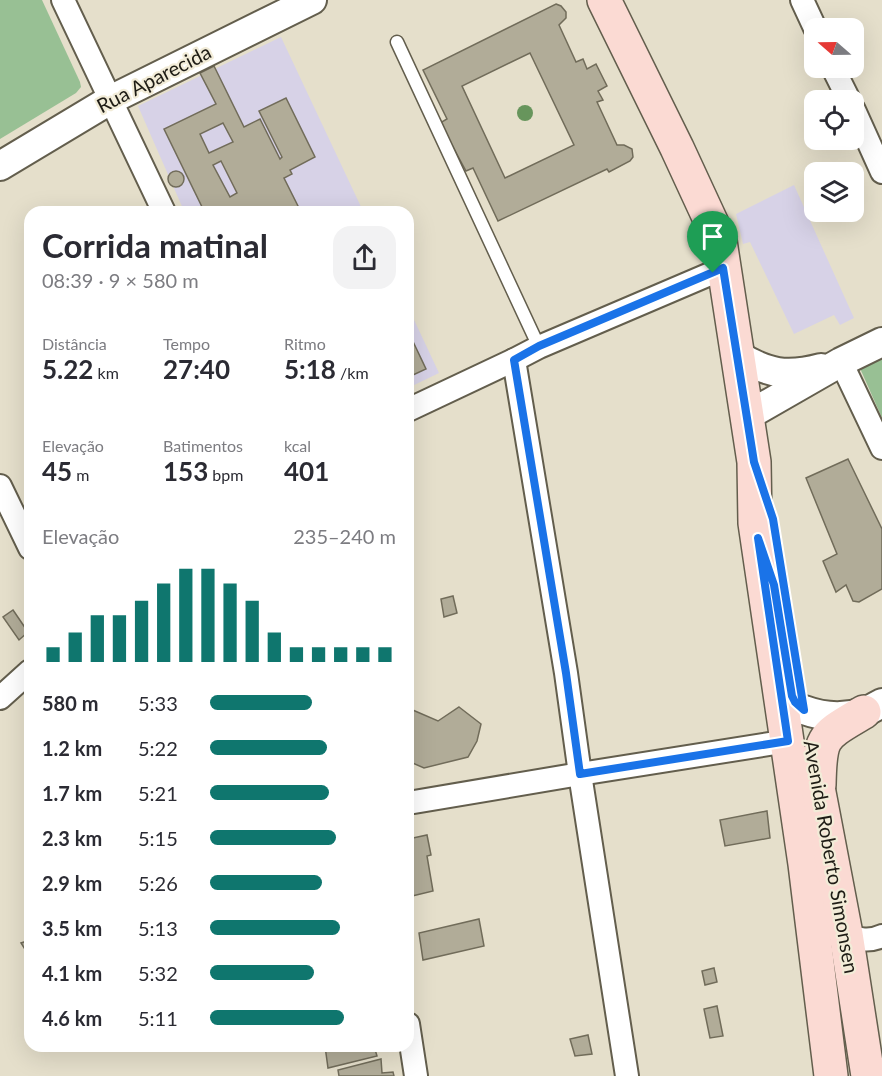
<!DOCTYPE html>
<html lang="pt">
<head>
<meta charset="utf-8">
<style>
	body { margin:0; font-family:Lato,sans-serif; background:#f2f2f3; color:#2b2b33; height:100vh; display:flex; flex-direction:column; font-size:22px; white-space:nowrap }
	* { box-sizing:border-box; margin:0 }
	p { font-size:20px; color:#7c7c81 }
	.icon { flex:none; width:33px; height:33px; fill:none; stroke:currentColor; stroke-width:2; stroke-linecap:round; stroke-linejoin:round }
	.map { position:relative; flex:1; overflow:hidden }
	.panel { position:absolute; left:24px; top:206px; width:390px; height:846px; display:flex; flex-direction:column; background:#fff; border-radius:18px; box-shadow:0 6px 24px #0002 }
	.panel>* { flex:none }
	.needle { width:39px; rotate:290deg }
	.controls { position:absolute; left:804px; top:18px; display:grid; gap:12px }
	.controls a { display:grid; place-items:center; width:60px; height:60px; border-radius:12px; background:#fff; box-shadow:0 6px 24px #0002; font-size:30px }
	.pin { position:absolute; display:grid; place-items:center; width:51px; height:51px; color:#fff; margin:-62px -26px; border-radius:50% 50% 50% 0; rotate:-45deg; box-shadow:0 0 6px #0007 }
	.pin .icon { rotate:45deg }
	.round { display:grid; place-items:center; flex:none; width:63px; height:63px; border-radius:18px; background:#f2f2f3 }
	.headline { display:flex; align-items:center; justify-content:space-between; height:102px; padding:0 18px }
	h1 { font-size:33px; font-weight:700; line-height:45px }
	.metrics { display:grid; grid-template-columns:repeat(3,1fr); gap:9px; height:102px; padding:6px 18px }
	.metrics div { display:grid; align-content:center }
	.metrics b { font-size:26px; font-weight:700 }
	.metrics small { font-size:16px; font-weight:400 }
	.metrics p { font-size:16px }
	.chart { height:168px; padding:12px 18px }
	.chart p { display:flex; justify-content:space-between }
	.chart svg { width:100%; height:108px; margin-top:6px; stroke:#0f766e; stroke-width:6 }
	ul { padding:0 18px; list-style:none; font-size:20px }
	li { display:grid; grid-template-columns:96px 72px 1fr; align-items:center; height:45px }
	li i { height:15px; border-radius:8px; background:#0f766e }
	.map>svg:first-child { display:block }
	.education { fill:#d7d2e7 }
	.green { fill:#98c094 }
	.building { fill:#b1ac98; stroke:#716c5a; stroke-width:1.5; fill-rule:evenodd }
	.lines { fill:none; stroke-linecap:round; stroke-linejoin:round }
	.service-casing { stroke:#635e4d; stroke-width:15 }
	.minor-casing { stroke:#635e4d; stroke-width:26 }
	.tertiary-casing { stroke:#635e4d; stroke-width:32 }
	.secondary-casing { stroke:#635e4d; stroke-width:36 }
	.service { stroke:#fff; stroke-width:12 }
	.minor { stroke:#fff; stroke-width:22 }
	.tertiary { stroke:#fff; stroke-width:28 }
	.secondary { stroke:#fbdad3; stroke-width:33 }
	.tree { fill:#67955c }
	.route-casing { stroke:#fff; stroke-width:12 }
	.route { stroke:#1a73e8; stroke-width:8 }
	.labels { text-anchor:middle; stroke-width:4.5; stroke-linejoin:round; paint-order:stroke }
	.street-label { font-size:20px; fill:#1e1c15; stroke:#f2ecd8 }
</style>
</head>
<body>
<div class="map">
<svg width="882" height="1076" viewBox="0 0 882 1076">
	<rect width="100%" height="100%" fill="#e5dfcb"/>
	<g class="education">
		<path d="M281,37L363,211H184L138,106Z"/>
		<path d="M794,185L854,318L840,325L834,315L794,334L750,242L743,244L736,214Z"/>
		<path d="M408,307L439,373L408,388Z"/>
	</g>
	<g class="green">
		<path d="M0,0H42L80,82L81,87L76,93L0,139Z"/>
		<path d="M882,355V418L859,366Z"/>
	</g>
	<g class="building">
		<path d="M556,4L561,6L566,12V18L559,25L576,62L583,59L587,69L596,64L607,86L598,91L603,100L597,102L617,145H624L632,149L633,157L630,161L609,172L607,169L498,221L473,168L466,171L440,123L447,119L423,70ZM530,53L574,145L505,178L462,86Z"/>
		<path d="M214,66L244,127L260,119L280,159L282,157L259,111L286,98L315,157L290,170L292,174L284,178L301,212H197L203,209L164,129L216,104L200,73ZM223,123L233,142L209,153L200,134ZM221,161L237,193L230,197L213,165Z"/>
		<circle cx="176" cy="179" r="8"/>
		<path d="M408,331L426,369L413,375L408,366Z"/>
		<path d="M848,459L882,529V589L859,602L853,601L846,585L836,592L823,561L837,554L806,478Z"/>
		<path d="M453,596L457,613L444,617L441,599Z"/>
		<path d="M13,610L28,632L19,640L3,617Z"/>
		<path d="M459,707L481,724L477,741L468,757L424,768L408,761V708L438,721Z"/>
		<path d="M767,811L770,838L725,846L720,820Z"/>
		<path d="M427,835L431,855L427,856L433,891L408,897V839Z"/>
		<path d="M479,919L484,946L423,960L419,933Z"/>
		<path d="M30,940V950L26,951L21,943Z"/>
		<path d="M714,968L717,982L705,985L702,971Z"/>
		<path d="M717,1006L723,1036L710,1038L704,1009Z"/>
		<path d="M588,1035L592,1054L575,1056L570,1039Z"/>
		<path d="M325,1046H374L377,1056L328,1068Z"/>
		<path d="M381,1059L382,1073L393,1072L394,1076H339L338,1070Z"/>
	</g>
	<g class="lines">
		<defs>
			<path id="service" d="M397,42L539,347"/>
			<g id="minor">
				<path d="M63,0L164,212"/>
				<path d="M802,0L815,28"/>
				<path d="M833,68L849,100"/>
				<path d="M854,110L882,172"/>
				<path d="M514,360L566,673L580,774L627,1076"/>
				<path d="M841,362L882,448"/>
				<path d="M408,410L514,360L539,347L724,268"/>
				<path d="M0,486L30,548"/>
				<path d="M0,698L30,671"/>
				<path d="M408,803L580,774L788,741"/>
				<path d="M846,934C859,940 869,942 882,936"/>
				<path d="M408,1024L416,1076"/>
			</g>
			<g id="tertiary">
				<path d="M0,166L110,100L312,0"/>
				<path d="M737,355C768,374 787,377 821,368"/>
				<path d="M747,416L841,362L882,342"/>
				<path d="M804,710C823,717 845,718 864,712C870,710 876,706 882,703"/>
			</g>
			<g id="secondary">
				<path d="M604,0L677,148L720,241L754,462L755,523L805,864L831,1076"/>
				<path d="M813,761L846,934L868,1076"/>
				<path d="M819,785C820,735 822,737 864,712"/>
			</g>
		</defs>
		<use href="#service" class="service-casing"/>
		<use href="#minor" class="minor-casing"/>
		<use href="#tertiary" class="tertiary-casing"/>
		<use href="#secondary" class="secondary-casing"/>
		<use href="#service" class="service"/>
		<use href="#minor" class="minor"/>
		<use href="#tertiary" class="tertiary"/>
		<use href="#secondary" class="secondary"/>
	</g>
	<circle class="tree" cx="525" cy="113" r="8"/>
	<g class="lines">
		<defs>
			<path id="route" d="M723,268L754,462L773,519L804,710L795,702L792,696L774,585L758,538L788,741L580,774L566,673L514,360L539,346Z"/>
		</defs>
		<use href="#route" class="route-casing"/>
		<use href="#route" class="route"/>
	</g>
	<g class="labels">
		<g class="street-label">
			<text transform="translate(154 79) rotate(-27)" y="7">Rua Aparecida</text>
			<text transform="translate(831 857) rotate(80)" y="7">Avenida Roberto Simonsen</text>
		</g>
	</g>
</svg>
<div class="controls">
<a><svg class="needle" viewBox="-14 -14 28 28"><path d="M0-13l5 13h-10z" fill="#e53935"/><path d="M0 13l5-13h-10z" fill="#7c7c81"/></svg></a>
<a><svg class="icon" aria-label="locate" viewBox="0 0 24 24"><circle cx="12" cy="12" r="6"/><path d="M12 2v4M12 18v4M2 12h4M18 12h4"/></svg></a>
<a><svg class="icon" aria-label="layers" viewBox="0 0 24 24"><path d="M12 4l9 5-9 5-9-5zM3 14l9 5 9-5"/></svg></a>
</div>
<div class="pin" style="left:713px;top:273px;background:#1e9e55"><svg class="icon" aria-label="arrive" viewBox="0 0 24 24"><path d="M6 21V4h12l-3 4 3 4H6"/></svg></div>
<section class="panel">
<div class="headline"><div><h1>Corrida matinal</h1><p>08:39 · 9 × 580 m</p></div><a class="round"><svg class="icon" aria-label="share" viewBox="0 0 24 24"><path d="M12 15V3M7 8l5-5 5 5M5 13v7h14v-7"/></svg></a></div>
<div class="metrics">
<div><p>Distância</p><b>5.22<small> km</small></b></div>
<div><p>Tempo</p><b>27:40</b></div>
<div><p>Ritmo</p><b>5:18<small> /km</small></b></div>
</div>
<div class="metrics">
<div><p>Elevação</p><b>45<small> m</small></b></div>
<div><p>Batimentos</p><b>153<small> bpm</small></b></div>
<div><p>kcal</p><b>401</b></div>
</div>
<div class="chart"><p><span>Elevação</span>235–240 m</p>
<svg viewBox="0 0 160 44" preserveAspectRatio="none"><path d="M5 44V38M15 44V32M25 44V25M35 44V25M45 44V19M55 44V12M65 44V6M75 44V6M85 44V12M95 44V19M105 44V32M115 44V38M125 44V38M135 44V38M145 44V38M155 44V38"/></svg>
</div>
<ul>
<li><b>580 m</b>5:33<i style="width:55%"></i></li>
<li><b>1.2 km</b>5:22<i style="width:63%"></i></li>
<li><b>1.7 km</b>5:21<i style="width:64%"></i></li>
<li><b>2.3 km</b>5:15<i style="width:68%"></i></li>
<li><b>2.9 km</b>5:26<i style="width:60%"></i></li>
<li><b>3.5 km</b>5:13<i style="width:70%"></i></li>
<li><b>4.1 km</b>5:32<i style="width:56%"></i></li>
<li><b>4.6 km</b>5:11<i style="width:72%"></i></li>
</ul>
</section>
</div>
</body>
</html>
